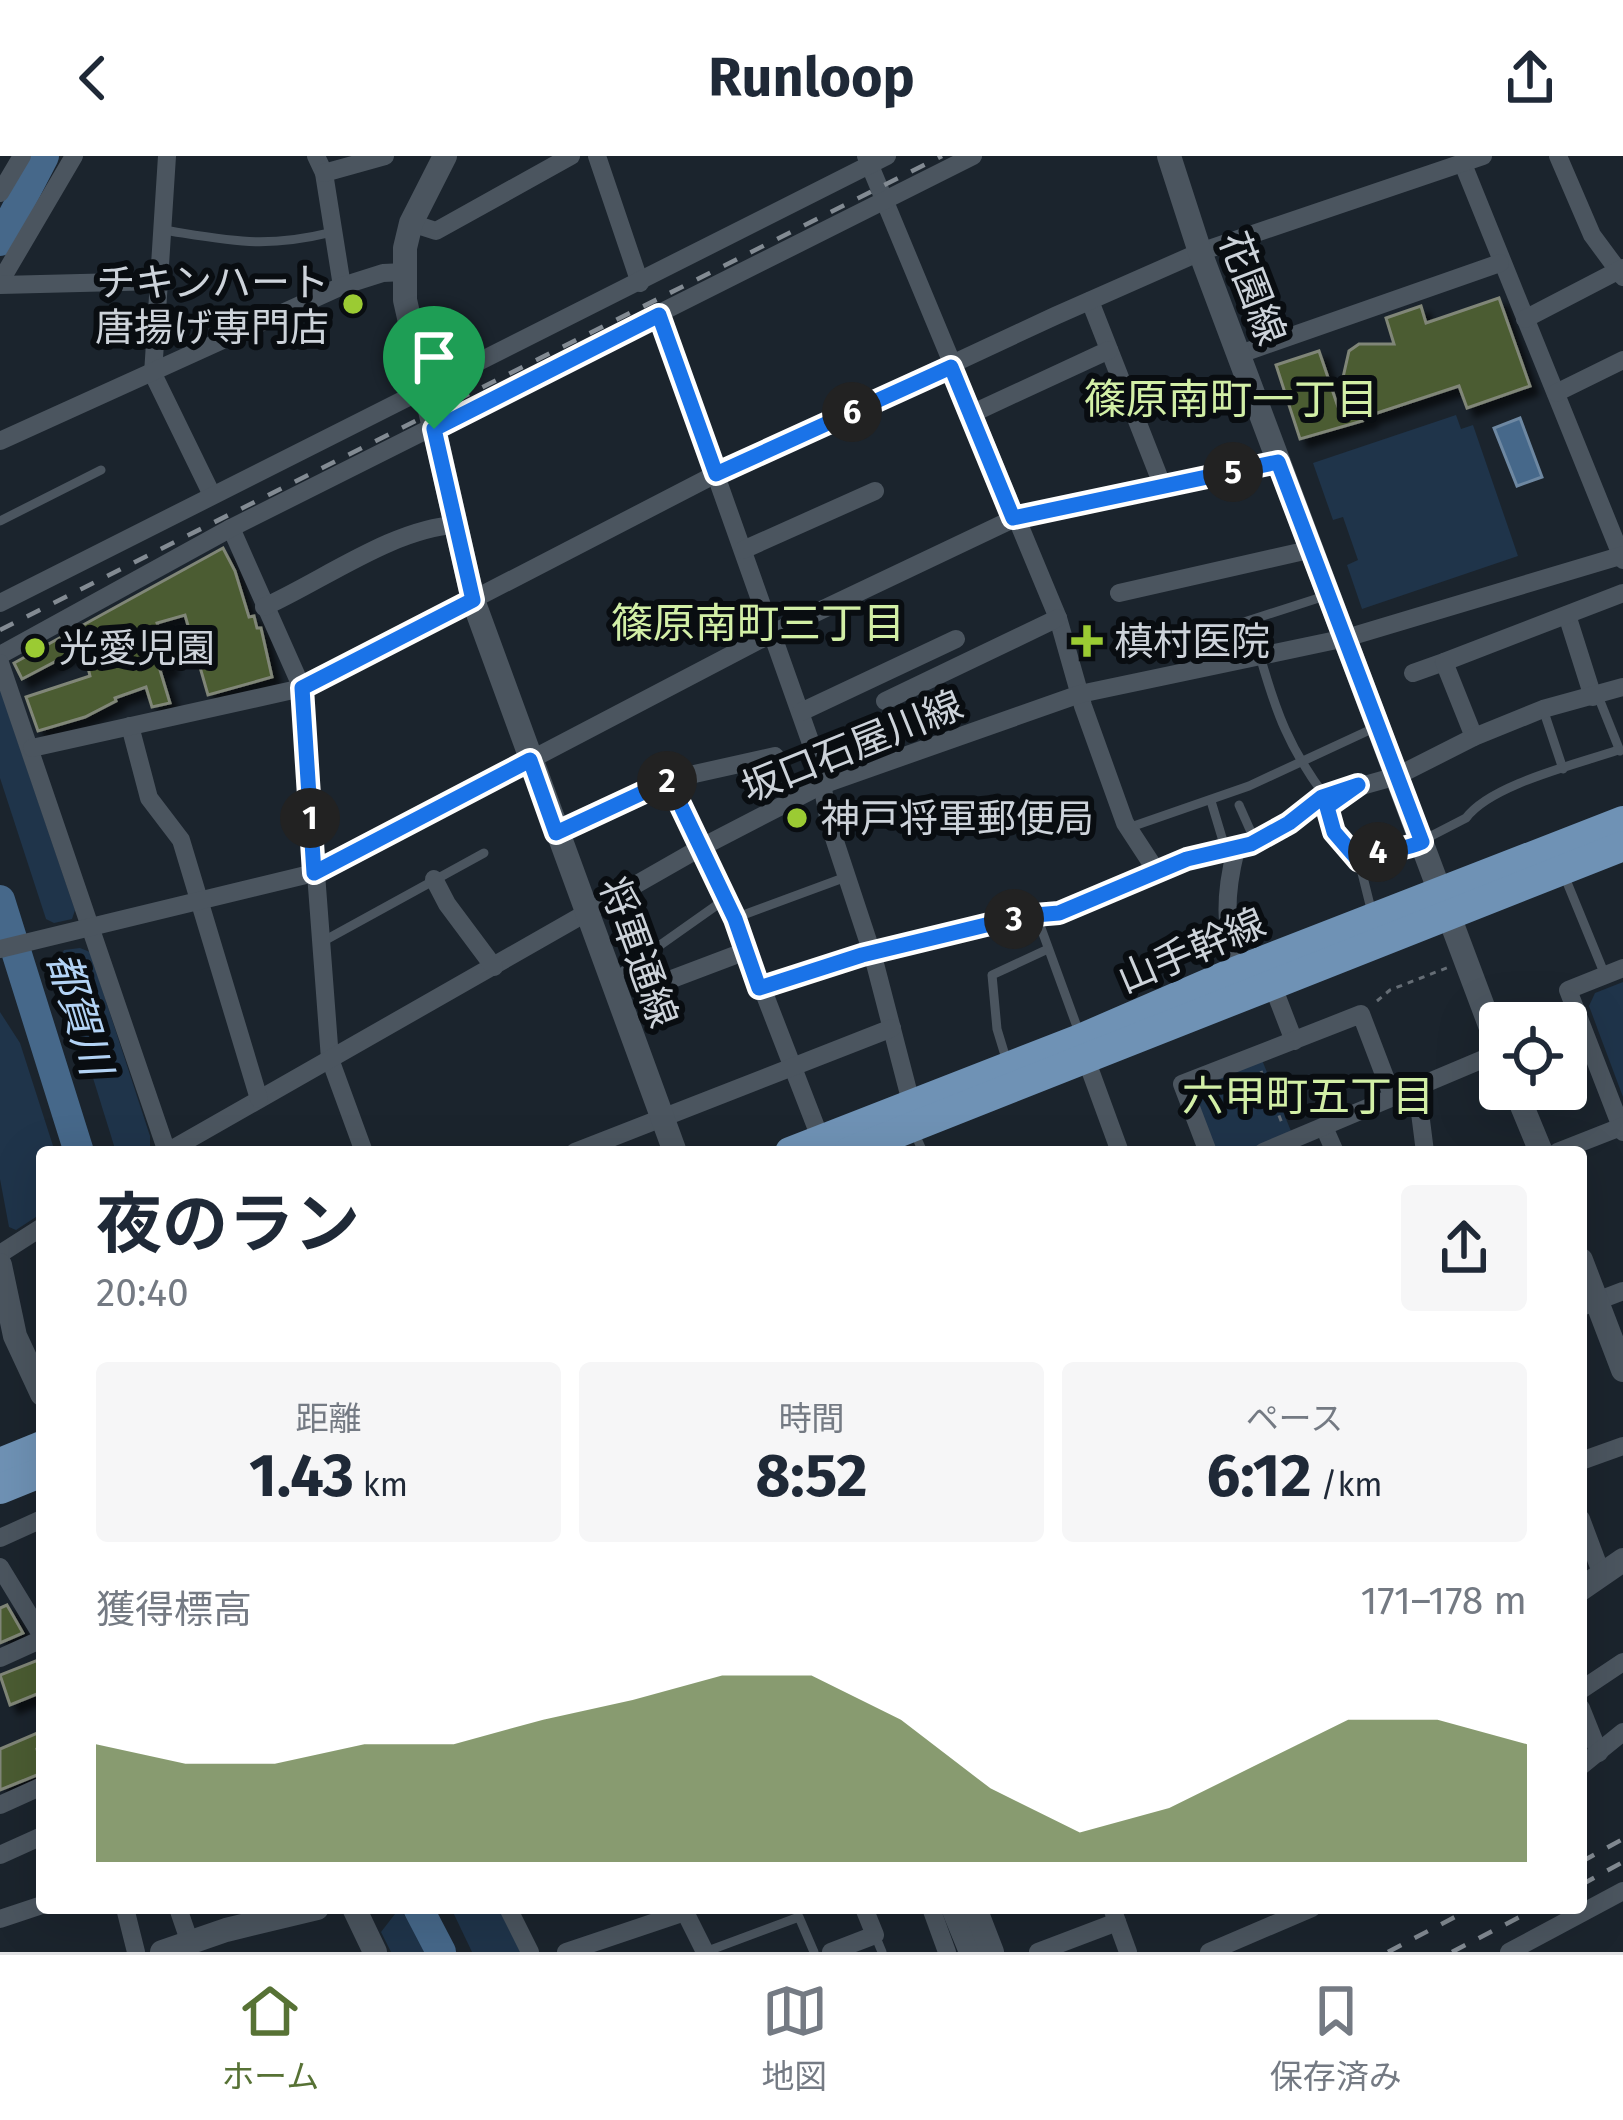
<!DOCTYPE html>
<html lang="ja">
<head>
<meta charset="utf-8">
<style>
	body { margin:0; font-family:"Fira Sans","Noto Sans JP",sans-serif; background:#f6f6f7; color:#1f2937; height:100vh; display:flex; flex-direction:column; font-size:45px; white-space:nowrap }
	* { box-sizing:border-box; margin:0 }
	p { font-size:39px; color:#747a83 }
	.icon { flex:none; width:66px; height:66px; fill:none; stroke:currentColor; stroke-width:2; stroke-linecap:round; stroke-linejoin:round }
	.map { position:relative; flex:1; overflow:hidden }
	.panel { position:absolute; left:36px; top:990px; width:1551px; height:768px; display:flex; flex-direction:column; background:#fff; border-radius:12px; box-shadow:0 12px 48px #0002 }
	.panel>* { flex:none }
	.controls { position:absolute; left:1479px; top:846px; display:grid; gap:24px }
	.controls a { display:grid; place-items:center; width:108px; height:108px; border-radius:12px; background:#fff; box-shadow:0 12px 48px #0002; font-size:60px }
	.pin { position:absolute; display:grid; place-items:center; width:102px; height:102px; color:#fff; margin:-123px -51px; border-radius:50% 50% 50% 0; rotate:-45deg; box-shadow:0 0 12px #0007 }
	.pin .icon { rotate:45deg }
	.km { position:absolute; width:60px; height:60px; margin:-30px; border-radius:50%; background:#222; color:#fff; font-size:33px; line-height:60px; text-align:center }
	.round { display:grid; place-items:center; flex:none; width:126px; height:126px; border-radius:12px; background:#f6f6f7 }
	.head { display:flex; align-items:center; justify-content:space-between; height:204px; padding:0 60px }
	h1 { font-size:66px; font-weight:700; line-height:90px }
	.metrics { display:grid; grid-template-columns:repeat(3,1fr); gap:18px; height:204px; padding:12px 60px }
	.metrics div { display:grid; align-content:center; border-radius:12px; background:#f6f6f7; text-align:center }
	.metrics b { font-size:60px; font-weight:700 }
	.metrics small { font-size:33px; font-weight:400 }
	.metrics p { font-size:33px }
	.chart { height:336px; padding:24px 60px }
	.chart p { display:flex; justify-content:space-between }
	.chart svg { width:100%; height:216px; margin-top:12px; fill:#577235; opacity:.7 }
	header { display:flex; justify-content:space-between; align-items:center; height:156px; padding:0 60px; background:#fff; font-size:54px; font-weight:700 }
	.tab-bar { display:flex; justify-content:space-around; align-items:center; height:168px; border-top:3px solid #e0e1e3; background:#fff; font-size:33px; color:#747a83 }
	.tab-bar a { display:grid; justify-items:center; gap:6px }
	.tab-bar .selected { color:#577235 }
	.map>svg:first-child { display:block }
	.green { fill:#1f344a }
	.water { fill:#46688a; stroke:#6e88a2; stroke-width:3 }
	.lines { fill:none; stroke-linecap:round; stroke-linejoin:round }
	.river { stroke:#46688a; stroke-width:30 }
	.building { fill:#4b5b30; stroke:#808678; stroke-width:3; filter:url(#shadow) }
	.path { stroke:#656d75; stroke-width:3; stroke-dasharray:6 6; stroke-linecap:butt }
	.service { stroke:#4b555f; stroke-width:9 }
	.minor { stroke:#4b555f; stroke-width:18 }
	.tertiary { stroke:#4b555f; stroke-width:24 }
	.primary { stroke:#6f92b5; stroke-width:30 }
	.rail { stroke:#838b93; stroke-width:4.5; stroke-dasharray:15 15; stroke-linecap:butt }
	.route-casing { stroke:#fff; stroke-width:24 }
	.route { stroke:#1a73e8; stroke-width:15 }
	.poi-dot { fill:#9bcb33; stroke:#090d11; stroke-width:4.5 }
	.labels { text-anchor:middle; stroke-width:12; stroke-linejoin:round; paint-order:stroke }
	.poi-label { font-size:39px; fill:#cdd3da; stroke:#090d11; text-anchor:start }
	.street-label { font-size:39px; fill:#cdd3da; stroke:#090d11 }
	.neighbourhood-label { font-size:42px; fill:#d2efa6; stroke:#090d11 }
	.water-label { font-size:42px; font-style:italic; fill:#b3d3f5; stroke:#090d11 }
</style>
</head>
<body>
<header><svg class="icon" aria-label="back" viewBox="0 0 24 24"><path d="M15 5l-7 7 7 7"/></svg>Runloop<svg class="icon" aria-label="share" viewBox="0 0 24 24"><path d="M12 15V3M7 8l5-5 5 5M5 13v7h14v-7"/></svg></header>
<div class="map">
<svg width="1623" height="1796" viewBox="0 0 1623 1796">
	<defs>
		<filter id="shadow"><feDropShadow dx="8" dy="8" stdDeviation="3" flood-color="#0009"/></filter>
	</defs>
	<rect width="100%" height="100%" fill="#1b242d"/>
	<g class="green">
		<path d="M1456,259L1461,273L1473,269L1518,400L1362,453L1347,409L1358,404L1343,361L1333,364L1313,307Z"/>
		<path d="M0,533L75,754L72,763L54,767L46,763L0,622Z"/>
		<path d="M80,792L90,796L150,980V993L116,996L57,806L64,794Z"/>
		<path d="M1623,826V941L1589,850L1595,837Z"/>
		<path d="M0,856L20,887L55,996H42V1057L16,1074L9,1071L0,1023Z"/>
		<path d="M1262,904L1293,980L1254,996H1215L1194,939L1198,929Z"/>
		<path d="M451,1752H501L522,1796H472Z"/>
		<path d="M402,1756L421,1782L425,1796H391L381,1776L395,1758Z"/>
	</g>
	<path class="water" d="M1520,262L1542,321L1517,330L1494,272Z"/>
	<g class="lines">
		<g class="river">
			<path d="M0,85L44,0"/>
			<path d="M0,744L79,996"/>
			<path d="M418,1752L441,1796"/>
		</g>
	</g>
	<g class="building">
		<path d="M1499,142L1530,230L1467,252L1459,230L1368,260L1369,263L1300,283L1276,209L1319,195L1337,248L1349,195L1359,188H1394L1386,162L1421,150L1426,167Z"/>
		<path d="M223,392L235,415L249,461L254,460L257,472H261L272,521L208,539L185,459L157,467L170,511L160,514L170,547L152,551L146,531L115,542L116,545L85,561L38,575L26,541L90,520L83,491L22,523L14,507Z"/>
		<path d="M7,1449L23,1477L0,1487V1452Z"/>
		<path d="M38,1504L42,1536L10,1549L0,1519Z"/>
		<path d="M42,1575V1591L37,1593L42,1617L0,1634V1593Z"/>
	</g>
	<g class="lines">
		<g class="path">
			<path d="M1377,845L1390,834L1449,811"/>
			<path d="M1261,915L1282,967"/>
		</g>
		<g class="service">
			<path d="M163,74C233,85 263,93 333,76"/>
			<path d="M0,365L101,314"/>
			<path d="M1260,500C1276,556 1289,592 1325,640"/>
			<path d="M1232,506L1241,467L1325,440"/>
			<path d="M1598,540L1620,595"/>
			<path d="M1543,553L1563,613"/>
			<path d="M1340,643L1327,651L1335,677L1359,705L1372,757"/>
			<path d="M1211,645L1226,695"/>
			<path d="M1239,649L1255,685"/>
			<path d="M1128,672L1249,630L1374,572"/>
			<path d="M561,675L671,623"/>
			<path d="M1359,705L1374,696L1402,695L1466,662C1491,628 1578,608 1618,594"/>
			<path d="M1564,719L1605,819"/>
			<path d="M1037,761L1076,868"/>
			<path d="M735,762L846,721"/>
			<path d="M320,787L484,697"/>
			<path d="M615,821L724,744"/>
			<path d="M1004,896L997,873L992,819L1048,793"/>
			<path d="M915,978L923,996"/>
			<path d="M875,1779L882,1796"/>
			<path d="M705,1796L799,1761L814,1796"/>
		</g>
		<g class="minor">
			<path d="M167,0L153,218L212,339"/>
			<path d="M316,0L324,17L342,130"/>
			<path d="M597,0L640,127"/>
			<path d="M866,0L1058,462L1083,550L1125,667L1157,716"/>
			<path d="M1558,0L1592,79L1623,121"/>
			<path d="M1463,8L1623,404"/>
			<path d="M324,17L385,0"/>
			<path d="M0,37L22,0"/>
			<path d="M411,67L436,75L571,0"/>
			<path d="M0,126L74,0"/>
			<path d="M0,129L161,125"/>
			<path d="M1090,145L1163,331"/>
			<path d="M659,159L819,610L829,667L873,800L912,950"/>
			<path d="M1525,163L1623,112"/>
			<path d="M1240,198L1500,107"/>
			<path d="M1556,237L1623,204"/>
			<path d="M971,258L1109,194"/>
			<path d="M0,285L342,130L383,117L405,116"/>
			<path d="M231,372L302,532L330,903L364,996"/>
			<path d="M743,394L875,335"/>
			<path d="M1119,437L1313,393"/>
			<path d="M0,447L887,0"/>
			<path d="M264,451C322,425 394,372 456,369"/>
			<path d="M1567,459L1593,541"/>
			<path d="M0,499L231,372L973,0"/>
			<path d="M0,507L167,996L700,692L822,629L1080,538L1346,482L1623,399"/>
			<path d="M1413,517L1444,506"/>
			<path d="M885,545L1058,462"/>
			<path d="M801,556L956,483"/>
			<path d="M130,570L149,642L181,684L259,943"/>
			<path d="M1474,581L1444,506L1623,437"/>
			<path d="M32,592L302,532L716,318L1055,160L1200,96L1483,0"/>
			<path d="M775,600L672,623L680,648L735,762L821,984"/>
			<path d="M1236,693C1224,741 1225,767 1237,815"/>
			<path d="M434,723L447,748L494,811"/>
			<path d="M0,793L314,717L773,477L1013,363L1278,306"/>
			<path d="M1623,812L1568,834L1623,976"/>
			<path d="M672,823L746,795"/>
			<path d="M1272,828L1294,885"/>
			<path d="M759,832L863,799L1023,761L1059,757L1187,703L1251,688L1289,667L1322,641L1397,620L1474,581L1543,553L1623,531"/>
			<path d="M1086,903L1120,996"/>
			<path d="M1417,933L1425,996"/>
			<path d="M1324,971L1335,996"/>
			<path d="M575,996L892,872"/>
			<path d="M1208,996L1182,928L1361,858L1393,942"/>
			<path d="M1263,996L1500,896"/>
			<path d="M1557,996L1623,970"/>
			<path d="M0,1098L42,1071"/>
			<path d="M1581,1151L1623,1135"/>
			<path d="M1581,1305L1623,1290"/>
			<path d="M1581,1363L1602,1419"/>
			<path d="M0,1382L42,1363"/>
			<path d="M0,1411L42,1480"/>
			<path d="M0,1502L42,1483"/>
			<path d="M1581,1534L1623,1506"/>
			<path d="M1581,1552L1599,1597"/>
			<path d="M1581,1610L1623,1576"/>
			<path d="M0,1649L42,1630"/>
			<path d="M0,1699L42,1680"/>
			<path d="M125,1752L136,1796"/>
			<path d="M178,1752L190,1787"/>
			<path d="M508,1752L530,1796"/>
			<path d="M683,1752L705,1796"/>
			<path d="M931,1752L947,1796"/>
			<path d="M1112,1752L1128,1796"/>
			<path d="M0,1763L42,1749"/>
			<path d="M566,1796L685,1756"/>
			<path d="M831,1796L875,1779L864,1752"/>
			<path d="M1038,1796L1117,1766"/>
			<path d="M1209,1796L1312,1752"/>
			<path d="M1509,1796L1623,1735"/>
		</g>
		<g class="tertiary">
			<path d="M445,0L411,67L405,92V144L473,444L675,996"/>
			<path d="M1169,0L1200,96L1500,896"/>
			<path d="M1515,933L1541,996"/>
			<path d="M1581,1104L1623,1214"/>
			<path d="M0,1109L15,1180L42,1238"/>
			<path d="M1581,1433L1623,1404"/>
			<path d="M354,1752L375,1796"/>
			<path d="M953,1752L971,1796"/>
			<path d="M975,1752L992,1796"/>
			<path d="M162,1796L226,1774L317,1752"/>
		</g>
		<g class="primary">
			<path d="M790,996L1080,883L1237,815L1623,665"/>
			<path d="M849,996L1623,690"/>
			<path d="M0,1307L42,1290"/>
			<path d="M0,1333L42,1316"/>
		</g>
		<g class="rail">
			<path d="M0,474L942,0"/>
			<path d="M1581,1706L1623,1683"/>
			<path d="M1581,1729L1623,1706"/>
			<path d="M1388,1796L1472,1752"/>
			<path d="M1452,1796L1537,1752"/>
		</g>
	</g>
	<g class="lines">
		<defs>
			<path id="route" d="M659,159L716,318L951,211L1013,362L1278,306L1422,686C1400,696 1379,693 1359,705L1334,676L1327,651L1358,629L1322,641L1289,667L1251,688L1187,703L1059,757L1023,760L862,799L759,832L735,763L680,648L672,623L556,677L530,604L314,717L302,532L473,444L434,273Z"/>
		</defs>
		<use href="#route" class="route-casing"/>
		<use href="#route" class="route"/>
	</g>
	<g class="poi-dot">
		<circle cx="353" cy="148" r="12"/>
		<path d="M1081 467h12v12h12v12h-12v12h-12v-12h-12v-12h12z"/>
		<circle cx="35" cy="492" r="12"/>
		<circle cx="797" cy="662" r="12"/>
	</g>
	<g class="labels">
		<g class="poi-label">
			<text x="329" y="140" text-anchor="end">チキンハート<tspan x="329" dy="45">唐揚げ専門店</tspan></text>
			<text x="1114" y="499">槙村医院</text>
			<text x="59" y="506">光愛児園</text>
			<text x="821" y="676">神戸将軍郵便局</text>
		</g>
		<g class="street-label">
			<text transform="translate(1253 132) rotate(69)" y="14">花園線</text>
			<text transform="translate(852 590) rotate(-22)" y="14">坂口石屋川線</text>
			<text transform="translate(1191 794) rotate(-23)" y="14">山手幹線</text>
			<text transform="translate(639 796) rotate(70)" y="14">将軍通線</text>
		</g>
		<g class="neighbourhood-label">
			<text x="1231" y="258">篠原南町一丁目</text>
			<text x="758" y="482">篠原南町三丁目</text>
			<text x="1308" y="955">六甲町五丁目</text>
		</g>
		<g class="water-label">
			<text transform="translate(80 857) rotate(73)" y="15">都賀川</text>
		</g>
	</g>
</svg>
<div class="controls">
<a><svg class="icon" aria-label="locate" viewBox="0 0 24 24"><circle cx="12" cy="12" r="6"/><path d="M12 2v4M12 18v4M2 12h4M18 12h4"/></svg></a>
</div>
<div class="pin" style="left:434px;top:273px;background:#1e9e55"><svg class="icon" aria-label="arrive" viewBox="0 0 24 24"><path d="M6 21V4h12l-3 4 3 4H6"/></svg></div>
<b class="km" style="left:310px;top:662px">1</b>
<b class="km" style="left:667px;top:625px">2</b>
<b class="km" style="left:1014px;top:763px">3</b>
<b class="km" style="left:1378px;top:696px">4</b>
<b class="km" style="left:1233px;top:316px">5</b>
<b class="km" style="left:852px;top:256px">6</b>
<section class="panel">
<div class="head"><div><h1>夜のラン</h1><p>20:40</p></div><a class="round"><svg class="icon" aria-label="share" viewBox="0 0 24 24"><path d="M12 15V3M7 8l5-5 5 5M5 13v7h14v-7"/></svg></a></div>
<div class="metrics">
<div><p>距離</p><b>1.43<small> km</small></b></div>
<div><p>時間</p><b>8:52</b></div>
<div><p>ペース</p><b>6:12<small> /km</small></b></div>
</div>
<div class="chart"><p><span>獲得標高</span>171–178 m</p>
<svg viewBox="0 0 160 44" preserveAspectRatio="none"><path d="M0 44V20L10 24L20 24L30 20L40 20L50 15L60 11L70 6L80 6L90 15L100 29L110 38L120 33L130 24L140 15L150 15L160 20V44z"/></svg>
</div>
</section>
</div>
<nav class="tab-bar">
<a class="selected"><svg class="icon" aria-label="home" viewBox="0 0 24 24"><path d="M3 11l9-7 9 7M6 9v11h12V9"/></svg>ホーム</a>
<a><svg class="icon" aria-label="map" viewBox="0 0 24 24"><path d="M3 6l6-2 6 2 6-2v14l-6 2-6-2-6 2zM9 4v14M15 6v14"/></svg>地図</a>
<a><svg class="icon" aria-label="saved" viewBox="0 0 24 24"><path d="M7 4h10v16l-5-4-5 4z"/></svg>保存済み</a>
</nav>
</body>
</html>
